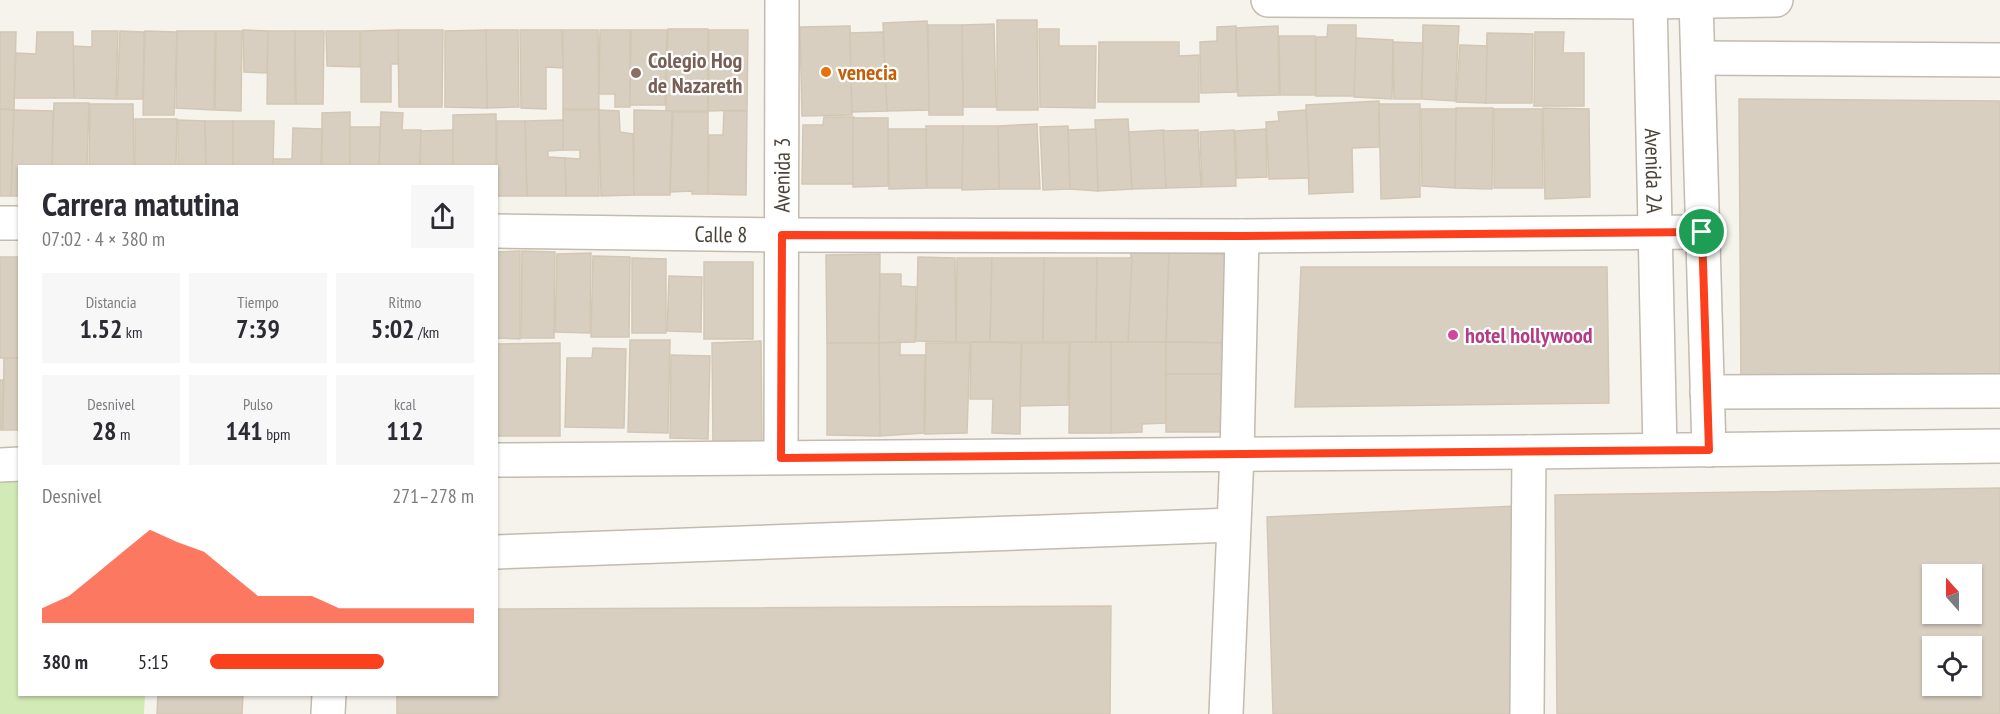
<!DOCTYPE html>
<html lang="es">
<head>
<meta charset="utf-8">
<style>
	body { margin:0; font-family:"PT Sans Narrow",sans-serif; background:#f7f7f7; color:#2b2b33; height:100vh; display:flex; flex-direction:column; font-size:22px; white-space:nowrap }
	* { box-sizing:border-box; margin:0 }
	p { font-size:20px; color:#7c7c81 }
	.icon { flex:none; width:33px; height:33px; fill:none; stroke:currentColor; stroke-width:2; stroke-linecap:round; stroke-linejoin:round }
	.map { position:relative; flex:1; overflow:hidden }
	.panel { position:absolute; left:18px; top:165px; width:480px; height:531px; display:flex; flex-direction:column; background:#fff; border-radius:0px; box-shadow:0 2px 4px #0004 }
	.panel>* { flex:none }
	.needle { width:39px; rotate:339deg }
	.buttons { position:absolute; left:1922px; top:564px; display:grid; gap:12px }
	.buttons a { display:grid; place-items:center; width:60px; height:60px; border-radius:0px; background:#fff; box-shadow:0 2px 4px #0004; font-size:30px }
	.pin { position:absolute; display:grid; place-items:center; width:51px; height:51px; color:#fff; margin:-26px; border:3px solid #fff; border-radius:50%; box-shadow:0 2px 6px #0007 }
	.round { display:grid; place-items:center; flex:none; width:63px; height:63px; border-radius:0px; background:#f7f7f7 }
	.overview { display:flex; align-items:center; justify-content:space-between; height:102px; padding:0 24px }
	h1 { font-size:33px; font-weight:600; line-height:45px }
	.figures { display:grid; grid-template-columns:repeat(3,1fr); gap:9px; height:102px; padding:6px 24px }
	.figures div { display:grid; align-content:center; border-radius:0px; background:#f7f7f7; text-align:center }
	.figures b { font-size:26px; font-weight:600 }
	.figures small { font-size:16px; font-weight:400 }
	.figures p { font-size:16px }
	.chart { height:168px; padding:12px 24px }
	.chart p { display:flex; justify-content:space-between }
	.chart svg { width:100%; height:108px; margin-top:6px; fill:#fc3f1d; opacity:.7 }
	ul { padding:0 24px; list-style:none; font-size:20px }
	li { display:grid; grid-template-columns:96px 72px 1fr; align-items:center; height:45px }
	li i { height:15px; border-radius:8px; background:#fc3f1d }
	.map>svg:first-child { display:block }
	.green { fill:#d2eab5 }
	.building { fill:#d8cfc1; stroke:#d3c7b4; stroke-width:1.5; fill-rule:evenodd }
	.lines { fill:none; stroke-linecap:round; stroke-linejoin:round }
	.minor-casing { stroke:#c2bbae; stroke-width:36 }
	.minor { stroke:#fff; stroke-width:33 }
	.route-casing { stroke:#fff; stroke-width:12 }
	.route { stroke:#fc3f1d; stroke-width:8 }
	.food-dot { fill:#e8710a; stroke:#fff; stroke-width:2 }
	.education-dot { fill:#8d6e63; stroke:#fff; stroke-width:2 }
	.hotel-dot { fill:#d1479c; stroke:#fff; stroke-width:2 }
	.labels { text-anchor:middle; stroke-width:4.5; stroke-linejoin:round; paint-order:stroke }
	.education-label { font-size:22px; font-weight:bold; fill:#785e54; stroke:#fff; text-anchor:start }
	.food-label { font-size:22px; font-weight:bold; fill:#c56008; stroke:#fff; text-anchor:start }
	.street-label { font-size:22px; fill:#4b4439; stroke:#fff }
	.hotel-label { font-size:22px; font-weight:bold; fill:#b23c85; stroke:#fff; text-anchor:start }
</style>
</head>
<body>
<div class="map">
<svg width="2000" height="714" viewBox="0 0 2000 714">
	<rect width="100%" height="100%" fill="#f6f3ec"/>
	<path class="green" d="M0,470L19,471L20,694L145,695L144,714H0Z"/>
	<g class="building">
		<path d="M997,20H1037L1038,110H997Z"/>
		<path d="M927,21L930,110L887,111L883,23Z"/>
		<path d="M994,24L996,107H963L962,25Z"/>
		<path d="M928,25H962L963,115H929Z"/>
		<path d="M1328,25H1356V96H1316V37H1327Z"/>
		<path d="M1423,25L1459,26L1455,101L1422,99Z"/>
		<path d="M850,26L852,115L802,116L800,27Z"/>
		<path d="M1236,26L1237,92L1201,93L1200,42L1217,41V27Z"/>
		<path d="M1278,26L1279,95L1238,96L1236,28Z"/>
		<path d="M668,29H708V111H666Z"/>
		<path d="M1039,29H1059V46H1096L1095,108L1040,107Z"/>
		<path d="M243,30L268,31L267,73L244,72Z"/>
		<path d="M398,30H443L442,107H399Z"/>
		<path d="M398,30V64H391V102H361V31Z"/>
		<path d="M486,30H518L519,107L487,108Z"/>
		<path d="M486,30L487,108L445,107V31Z"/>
		<path d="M520,30H562L563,68L546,67V109L521,108Z"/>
		<path d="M563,30H598L599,109H563Z"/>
		<path d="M600,30H630V107H615V94H599Z"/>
		<path d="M631,30H667L665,105H630Z"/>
		<path d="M709,30H748L747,110L708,111Z"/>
		<path d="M92,31H118L116,99L74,98L73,46L92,47Z"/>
		<path d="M120,31L144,32L143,99H117Z"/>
		<path d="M145,31L177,32L174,115H143Z"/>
		<path d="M177,31H215L214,110L176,108Z"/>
		<path d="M216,31H242L241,111L215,110Z"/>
		<path d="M268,31H295V104H267Z"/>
		<path d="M295,31H324L323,104H296Z"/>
		<path d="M326,31H360V67L327,66Z"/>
		<path d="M0,32H16L14,110L0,109Z"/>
		<path d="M37,32H73L74,98H14L16,53L36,54Z"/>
		<path d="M883,32L887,111L852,112L850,33Z"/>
		<path d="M1535,32H1564L1563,53H1584V106H1534Z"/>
		<path d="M1487,33L1533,34L1532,103H1485Z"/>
		<path d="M1279,36H1315V95H1280Z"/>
		<path d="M1356,38L1393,40L1392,99L1354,97Z"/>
		<path d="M1099,42H1179V56L1199,55V102H1098Z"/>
		<path d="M1393,42L1423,43L1421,99H1394Z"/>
		<path d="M1460,45L1487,46L1486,103L1456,102Z"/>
		<path d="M1739,99L2000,101V381L1741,383Z"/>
		<path d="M1379,101V147L1352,148L1353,192L1309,194L1306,105Z"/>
		<path d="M54,103H89L87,166H52Z"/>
		<path d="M90,104H133L134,166H89Z"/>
		<path d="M1379,104H1420V197L1381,199Z"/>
		<path d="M1456,108H1493L1492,189L1455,188Z"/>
		<path d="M1543,108L1589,109L1590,197L1545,199Z"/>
		<path d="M0,109L14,110L11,196H0Z"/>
		<path d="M1421,109H1456L1455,188L1422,186Z"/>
		<path d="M1494,109H1542L1543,188H1494Z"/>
		<path d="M14,110L53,111L52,166H20V196H11Z"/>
		<path d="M563,110H599V196H566L565,158L580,159V150H563Z"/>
		<path d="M599,110L619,111L620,132L633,134L634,195L601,196Z"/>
		<path d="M634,110L672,111L670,195H634Z"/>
		<path d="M1306,110L1309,178L1269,179L1266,122L1279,121L1278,112Z"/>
		<path d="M724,111H747L746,195L708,194L709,135H723Z"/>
		<path d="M350,112V166H322V113Z"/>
		<path d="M381,112L403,113L402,130H421L420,166H379Z"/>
		<path d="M673,112H708V194H692V191L670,192Z"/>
		<path d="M496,114V166H453V115Z"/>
		<path d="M824,117H854L853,184H802L803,125H823Z"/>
		<path d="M853,118H888V186L853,187Z"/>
		<path d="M135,119H177L176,166H135Z"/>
		<path d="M1128,119L1132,189L1098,191L1095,120Z"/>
		<path d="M178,120L205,121L206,166H178Z"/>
		<path d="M563,120V150L548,151V157L565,158L566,196H527L525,121Z"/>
		<path d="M205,121H233V166H206Z"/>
		<path d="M233,121H274L273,166H233Z"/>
		<path d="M497,121H525L527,196H496Z"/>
		<path d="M1037,124L1040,189H999L998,126Z"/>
		<path d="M926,126H963V188H927Z"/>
		<path d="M963,126H998L999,189L962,190Z"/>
		<path d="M1068,126L1070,189L1043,190L1040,127Z"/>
		<path d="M350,127H380L379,166H350Z"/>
		<path d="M293,128L322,129L321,166H273V159H292Z"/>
		<path d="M888,129H926V188L889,189Z"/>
		<path d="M1096,129L1098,191L1070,189L1068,130Z"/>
		<path d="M1266,129L1267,177L1237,178L1235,131Z"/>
		<path d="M453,130V166H420L421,131Z"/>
		<path d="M1164,130L1166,188L1132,189L1129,132Z"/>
		<path d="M1198,130L1201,187L1166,188L1163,131Z"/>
		<path d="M1234,130L1236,186L1202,187L1200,132Z"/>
		<path d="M520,251V339L496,338V252Z"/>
		<path d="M522,251L555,252L554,338H521Z"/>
		<path d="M1131,252H1169L1166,342H1128Z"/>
		<path d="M1169,252L1234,255L1231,343L1166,342Z"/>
		<path d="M591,253L590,333L555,332L557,254Z"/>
		<path d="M880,254L879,343H827L826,255Z"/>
		<path d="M593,256L630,257L629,337H591Z"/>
		<rect x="0" y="257" width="20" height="101"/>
		<path d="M918,257L955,258L956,342L916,341Z"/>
		<path d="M632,258L666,259V333H632Z"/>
		<path d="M957,258H992L990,342H956Z"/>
		<path d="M992,258H1044L1043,342H990Z"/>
		<path d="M1044,258H1097L1096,342H1043Z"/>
		<path d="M1097,258H1132L1128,342H1096Z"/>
		<rect x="704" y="262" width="49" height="77"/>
		<path d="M1301,267H1607L1609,403L1295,407Z"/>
		<path d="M880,274H901V286L916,287L915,342L879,343Z"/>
		<path d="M669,276L702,277L701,332L667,331Z"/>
		<path d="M630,340H670L668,433L628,432Z"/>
		<path d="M761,341L762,443L713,444L712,343Z"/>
		<path d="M900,342V355H925L924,433L880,436L879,343Z"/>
		<path d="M971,342L1021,343L1020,434L992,433L993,399H970Z"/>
		<path d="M1070,342H1111V433H1069Z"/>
		<path d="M1111,342H1166V423L1142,424V432L1111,433Z"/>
		<path d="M1166,342L1231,343L1230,374H1166Z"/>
		<path d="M560,343V436H496V344Z"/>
		<path d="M827,343H879L880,436L827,435Z"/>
		<path d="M926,343H970L967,433L925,434Z"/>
		<path d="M1022,343H1069L1068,405L1020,406Z"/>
		<path d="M593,348L626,349L624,428L565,427L567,358H592Z"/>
		<path d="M671,355L710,356L708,439L670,438Z"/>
		<path d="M4,358H20V430H3Z"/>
		<rect x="1166" y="374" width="64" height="58"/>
		<path d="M0,380H3L2,430H0Z"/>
		<path d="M2000,488V714H1557L1555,495ZM1932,574H1971V614H1932ZM1932,646H1971V686H1932Z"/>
		<path d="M1517,506L1516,714H1273L1267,517Z"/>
		<path d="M1111,606L1110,714H397V694H496V609Z"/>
		<path d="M158,694H243L242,714H157Z"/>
	</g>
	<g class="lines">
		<defs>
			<g id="minor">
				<path d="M1268,0L1650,2L1776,0"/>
				<path id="s1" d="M1650,0L1660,450"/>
				<path d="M1696,0L1709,450"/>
				<path d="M1698,58L2000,60"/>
				<path d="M0,223H20"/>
				<path id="s2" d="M496,231L782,235L1242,236L1702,232"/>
				<path d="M1707,392L2000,391"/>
				<path id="s3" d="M781,457L782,0"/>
				<path d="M496,460L1529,452L2000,446"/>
				<path d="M0,465L20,464"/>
				<path d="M496,552L1233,525"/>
				<path d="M328,714L329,694"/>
				<path d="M1226,714L1237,454L1242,236"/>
				<path d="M1527,714L1529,452"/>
			</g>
		</defs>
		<use href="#minor" class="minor-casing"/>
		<use href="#minor" class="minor"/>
	</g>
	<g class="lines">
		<defs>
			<path id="route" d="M1702,232L1709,450L781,458L782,235L1242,236Z"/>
		</defs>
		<use href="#route" class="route-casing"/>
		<use href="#route" class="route"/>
	</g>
	<circle class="food-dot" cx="826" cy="72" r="6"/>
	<circle class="education-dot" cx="636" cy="73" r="6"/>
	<circle class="hotel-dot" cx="1453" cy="335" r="6"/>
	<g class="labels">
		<g class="education-label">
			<text x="648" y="68">Colegio Hog<tspan x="648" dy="25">de Nazareth</tspan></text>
		</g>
		<g class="food-label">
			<text x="838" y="80">venecia</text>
		</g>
		<g class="street-label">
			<text dy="8" stroke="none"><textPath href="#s1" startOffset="171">Avenida 2A</textPath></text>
			<text dy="8" stroke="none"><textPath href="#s3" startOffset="282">Avenida 3</textPath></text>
			<text dy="8" stroke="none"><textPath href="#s2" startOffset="225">Calle 8</textPath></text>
		</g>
		<g class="hotel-label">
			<text x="1465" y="343">hotel hollywood</text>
		</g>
	</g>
</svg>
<div class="buttons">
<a><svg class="needle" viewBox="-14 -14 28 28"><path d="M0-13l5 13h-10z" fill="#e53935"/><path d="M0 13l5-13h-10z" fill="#7c7c81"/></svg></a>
<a><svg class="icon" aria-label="locate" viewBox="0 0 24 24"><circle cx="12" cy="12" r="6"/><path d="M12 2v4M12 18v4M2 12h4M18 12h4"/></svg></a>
</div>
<div class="pin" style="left:1702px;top:232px;background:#1e9e55"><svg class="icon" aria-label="arrive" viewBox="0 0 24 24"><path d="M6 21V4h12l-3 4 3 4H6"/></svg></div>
<section class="panel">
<div class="overview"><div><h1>Carrera matutina</h1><p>07:02 · 4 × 380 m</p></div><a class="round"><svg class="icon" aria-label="share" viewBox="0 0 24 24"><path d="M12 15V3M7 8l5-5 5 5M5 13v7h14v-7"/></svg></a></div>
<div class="figures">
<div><p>Distancia</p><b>1.52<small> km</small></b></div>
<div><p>Tiempo</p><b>7:39</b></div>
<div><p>Ritmo</p><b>5:02<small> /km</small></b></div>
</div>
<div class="figures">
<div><p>Desnivel</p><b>28<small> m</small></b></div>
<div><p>Pulso</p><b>141<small> bpm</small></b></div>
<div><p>kcal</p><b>112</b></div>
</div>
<div class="chart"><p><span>Desnivel</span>271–278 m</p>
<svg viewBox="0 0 160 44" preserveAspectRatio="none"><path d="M0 44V38L10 33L20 24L30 15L40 6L50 11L60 15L70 24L80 33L90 33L100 33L110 38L120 38L130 38L140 38L150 38L160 38V44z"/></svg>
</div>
<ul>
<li><b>380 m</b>5:15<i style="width:66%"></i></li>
</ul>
</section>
</div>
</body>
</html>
